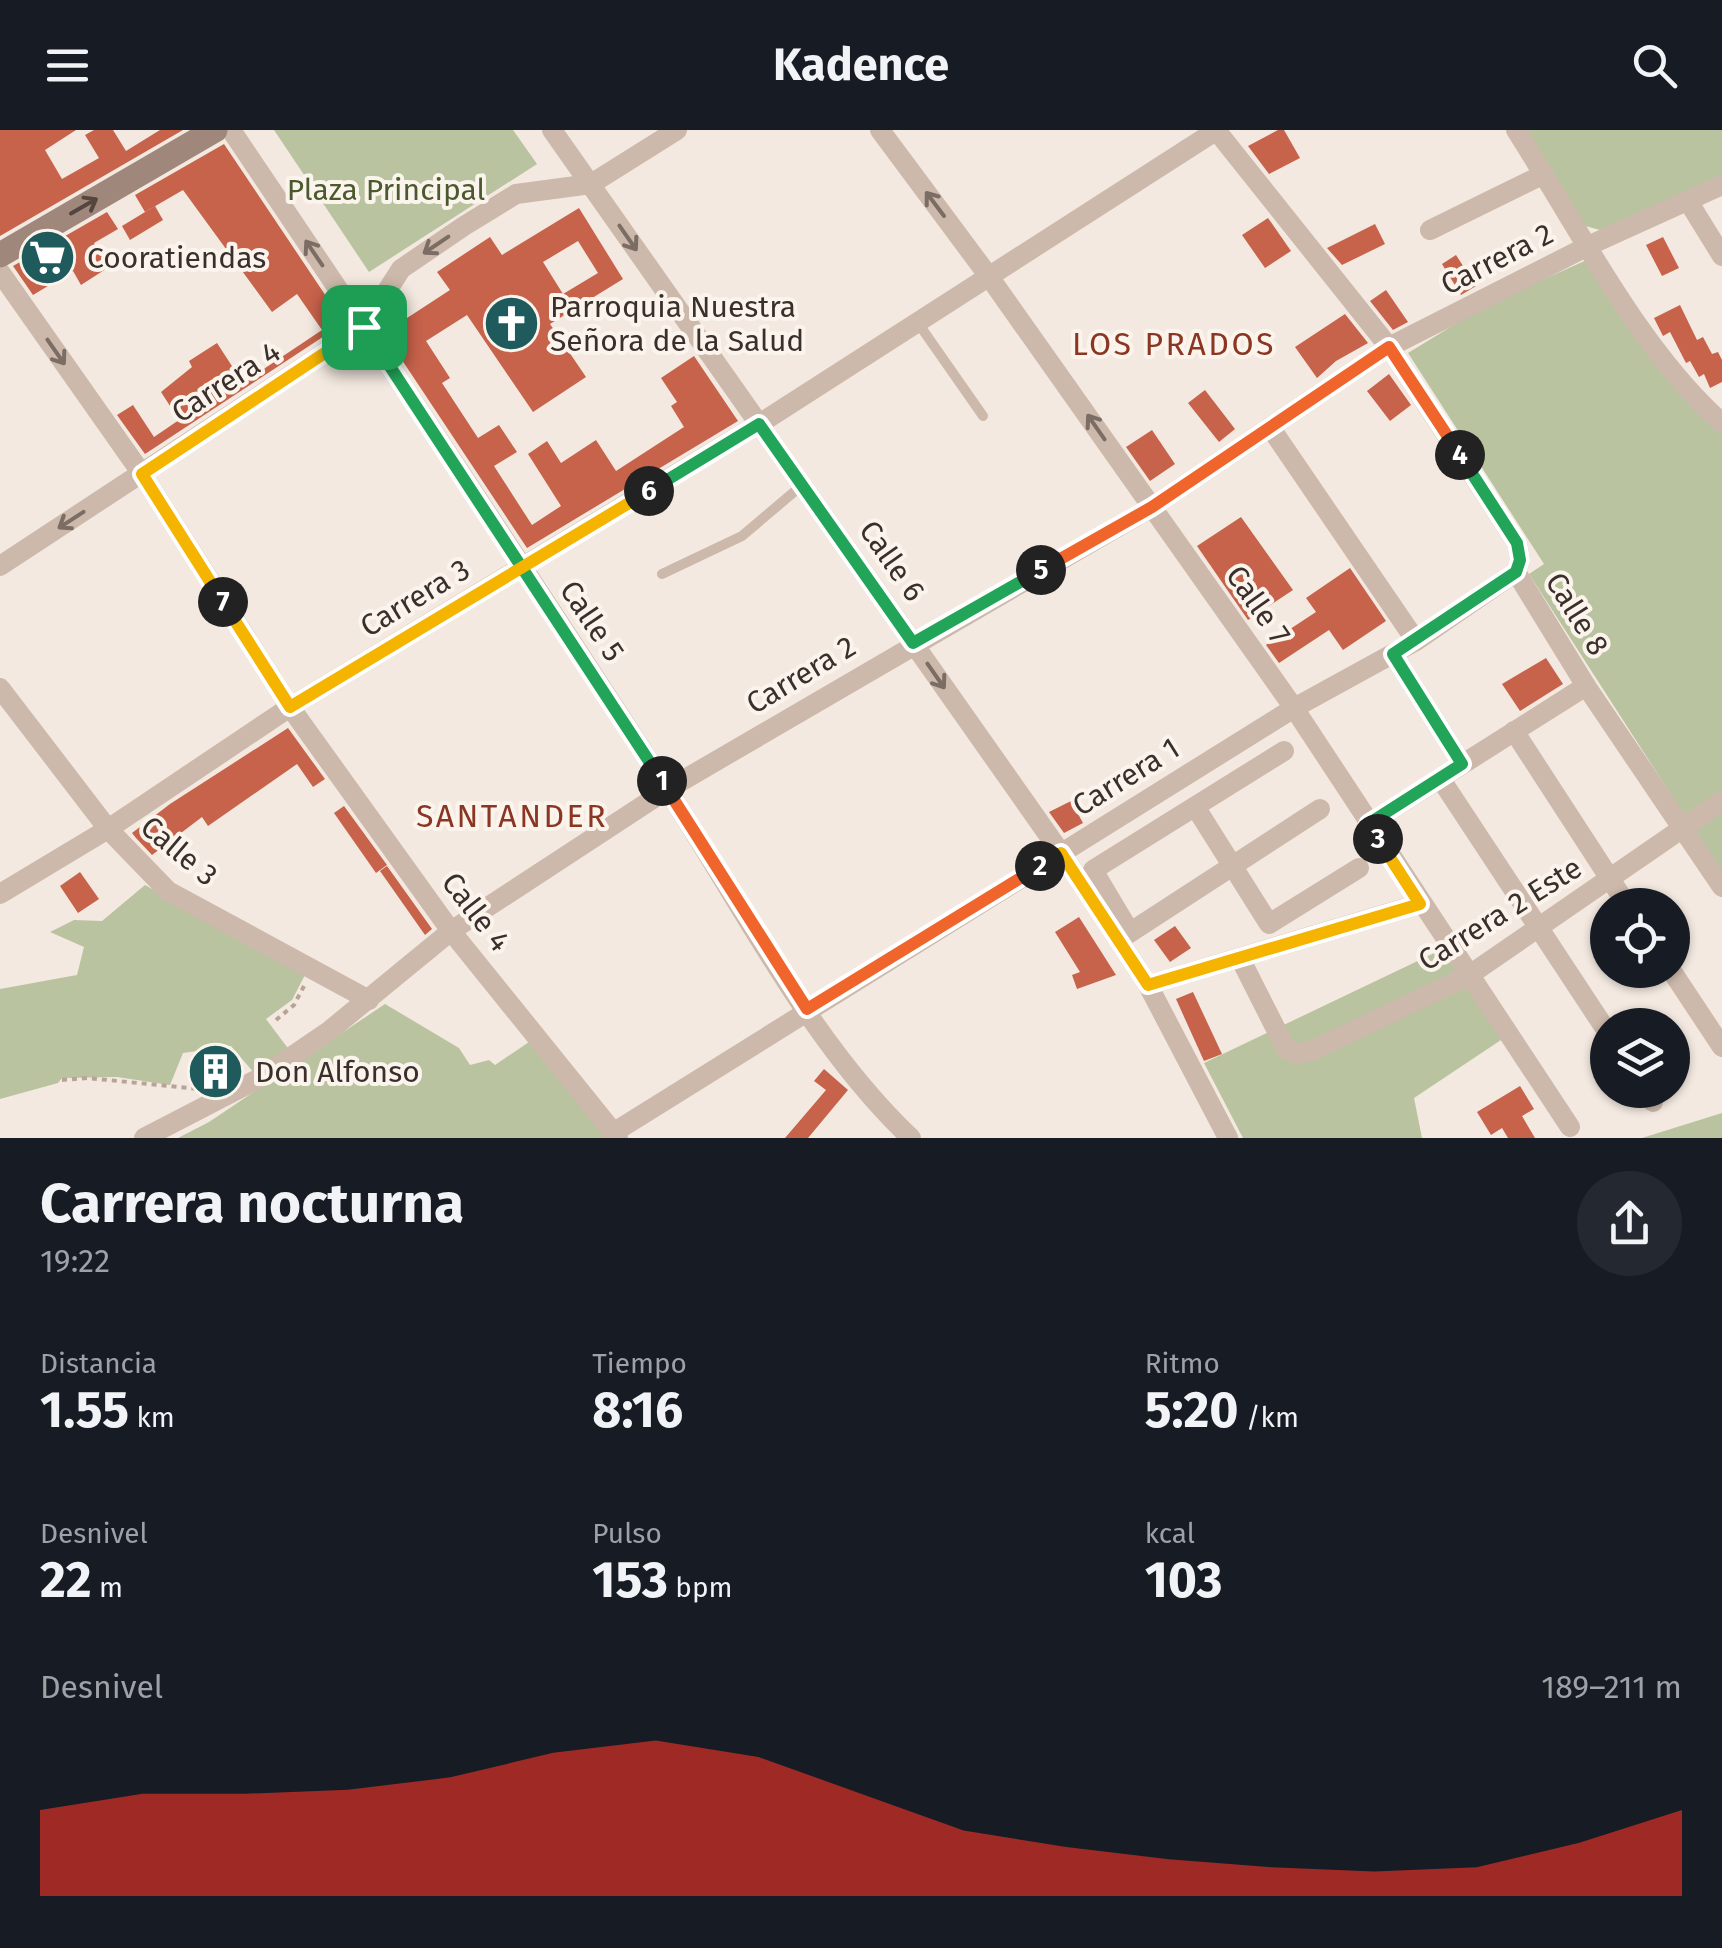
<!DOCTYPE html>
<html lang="es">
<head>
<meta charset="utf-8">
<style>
	body { margin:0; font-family:"Fira Sans",sans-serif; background:#242831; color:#f1f3f6; height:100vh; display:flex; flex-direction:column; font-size:38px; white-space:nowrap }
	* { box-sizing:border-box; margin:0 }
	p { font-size:32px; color:#9ea1a6 }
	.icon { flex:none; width:55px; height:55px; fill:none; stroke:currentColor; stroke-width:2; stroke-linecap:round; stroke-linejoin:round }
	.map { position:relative; height:1008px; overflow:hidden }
	.panel { display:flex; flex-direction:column; background:#171b24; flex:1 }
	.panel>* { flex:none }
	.tools { position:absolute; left:1590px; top:758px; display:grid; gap:20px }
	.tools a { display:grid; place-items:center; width:100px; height:100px; border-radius:50%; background:#171b24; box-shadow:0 2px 8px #0004; font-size:50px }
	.pin { position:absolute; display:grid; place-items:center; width:85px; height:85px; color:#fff; margin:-42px; border-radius:20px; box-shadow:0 5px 15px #0006 }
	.km { position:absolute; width:50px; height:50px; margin:-25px; border-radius:50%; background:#222; color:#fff; font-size:28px; line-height:50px; text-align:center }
	.round { display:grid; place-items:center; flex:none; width:105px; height:105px; border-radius:52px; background:#242831 }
	.overview { display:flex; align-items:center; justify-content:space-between; height:170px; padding:0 40px }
	h1 { font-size:55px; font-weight:700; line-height:75px }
	.metrics { display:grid; grid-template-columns:repeat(3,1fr); gap:15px; height:170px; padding:10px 40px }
	.metrics div { display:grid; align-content:center }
	.metrics b { font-size:50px; font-weight:700 }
	.metrics small { font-size:28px; font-weight:400 }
	.metrics p { font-size:28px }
	.chart { height:280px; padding:20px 40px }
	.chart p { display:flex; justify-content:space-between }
	.chart svg { width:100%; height:180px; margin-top:10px; fill:#d93025; opacity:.7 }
	header { display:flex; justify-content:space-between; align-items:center; height:130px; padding:0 40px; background:#171b24; font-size:45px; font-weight:700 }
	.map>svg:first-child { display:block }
	.green { fill:#b9c39f }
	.building { fill:#c7624b; fill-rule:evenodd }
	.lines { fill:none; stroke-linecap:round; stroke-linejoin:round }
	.path { stroke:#b8a395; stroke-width:4; stroke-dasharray:5 5; stroke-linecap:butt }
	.lane { stroke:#ccb9ab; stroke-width:10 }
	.street { stroke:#ccb9ab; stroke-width:20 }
	.secondary { stroke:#a0877c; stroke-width:25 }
	.oneway { stroke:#7c6d64 }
	.oneway2 { stroke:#54453e }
	.split-1-casing { stroke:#fff; stroke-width:20 }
	.split-2-casing { stroke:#fff; stroke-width:20 }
	.split-3-casing { stroke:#fff; stroke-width:20 }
	.split-4-casing { stroke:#fff; stroke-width:20 }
	.split-5-casing { stroke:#fff; stroke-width:20 }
	.split-6-casing { stroke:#fff; stroke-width:20 }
	.split-7-casing { stroke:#fff; stroke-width:20 }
	.split-8-casing { stroke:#fff; stroke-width:20 }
	.split-1 { stroke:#22a559; stroke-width:12 }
	.split-2 { stroke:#f0652b; stroke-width:12 }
	.split-3 { stroke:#f5b400; stroke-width:12 }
	.split-4 { stroke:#22a559; stroke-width:12 }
	.split-5 { stroke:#f0652b; stroke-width:12 }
	.split-6 { stroke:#22a559; stroke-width:12 }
	.split-7 { stroke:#f5b400; stroke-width:12 }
	.split-8 { stroke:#f5b400; stroke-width:12 }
	.labels { text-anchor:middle; stroke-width:8; stroke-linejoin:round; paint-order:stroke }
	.park-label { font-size:30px; fill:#4b592e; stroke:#fbf4ed }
	.poi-label { font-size:30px; fill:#3a2f2a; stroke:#fbf4ed; text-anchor:start }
	.street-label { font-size:30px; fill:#3a2f2a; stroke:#fbf4ed }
	.neighbourhood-label { font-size:32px; letter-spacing:2.5px; fill:#8a3622; stroke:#fbf4ed }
</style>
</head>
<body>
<header><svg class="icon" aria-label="menu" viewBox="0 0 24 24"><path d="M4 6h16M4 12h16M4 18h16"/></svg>Kadence<svg class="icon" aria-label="search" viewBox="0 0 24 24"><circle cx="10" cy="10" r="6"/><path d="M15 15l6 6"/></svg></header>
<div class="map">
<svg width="1722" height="1008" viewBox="0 0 1722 1008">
	<rect width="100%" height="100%" fill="#f3e9e0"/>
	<g class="green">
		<path d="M274,0H513L537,34L369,142Z"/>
		<path d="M1527,0H1722V45L1604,101L1585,96Z"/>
		<path d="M1589,129L1722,299V744L1529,444L1544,434L1408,223L1488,174Z"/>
		<path d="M145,755L305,845L292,870L266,889L290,921L255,944L231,916L183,923L170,955L117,947L62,948L58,953L0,969V859L77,845L84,817L50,802L74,790L102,791Z"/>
		<path d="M1447,817L1504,908L1414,968L1422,1008H1243L1204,933Z"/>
		<path d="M385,874L459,918L470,935L489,930L495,935L529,912L608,1008H178L209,992Z"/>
		<path d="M1722,983V1008H1642Z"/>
	</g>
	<g class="building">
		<path d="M0,0H76L45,20L62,49L99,28L85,5L94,0H113L126,21L160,0H183L0,106Z"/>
		<path d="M1278,0H1284L1300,28L1269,44L1248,16Z"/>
		<path d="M224,14L344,193L145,324L117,285L133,275L154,307L179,290L161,262L192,237L189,231L217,213L243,253L322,200L297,164L272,182L183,60L145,82L135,65Z"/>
		<path d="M155,76L163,90L130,110L122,96Z"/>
		<path d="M579,78L623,149L550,194L586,247L533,282L467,185L426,211L450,248L442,253L478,308L499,295L517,322L494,336L532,395L561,376L528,324L547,311L561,333L596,310L616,341L684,297L671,276L677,272L661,248L694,226L738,291L527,418L384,203L450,160L437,142L490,107L502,125ZM578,111L598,143L563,164L543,132Z"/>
		<path d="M107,82L118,99L94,113L109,137L81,155L73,141L33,165L13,136Z"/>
		<path d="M1268,88L1291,121L1265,138L1242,105Z"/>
		<path d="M1375,94L1385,114L1342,135L1327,118Z"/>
		<path d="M1663,107L1679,138L1662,146L1646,115Z"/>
		<path d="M1456,125L1476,156L1461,165L1442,134Z"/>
		<path d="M1386,160L1408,192L1393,200L1370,171Z"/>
		<path d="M1680,175L1697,210L1703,207L1712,224L1718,222L1722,230V252L1710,258L1704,244L1699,247L1690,231L1686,233L1670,202L1663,206L1654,188Z"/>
		<path d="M1345,184L1368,213L1336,231L1317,248L1295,217Z"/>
		<path d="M1389,244L1411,275L1390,291L1367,261Z"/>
		<path d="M1205,260L1235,299L1219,312L1188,273Z"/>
		<path d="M1152,300L1175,334L1150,351L1126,317Z"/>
		<path d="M1241,387L1293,460L1248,490L1197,416Z"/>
		<path d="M1350,438L1386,491L1343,520L1329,500L1279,533L1266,515L1316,482L1306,468Z"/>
		<path d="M1546,528L1563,554L1520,581L1502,554Z"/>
		<path d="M288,598L325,649L313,657L297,634L208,696L202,687L152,725L136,708L132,703L170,674Z"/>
		<path d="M1071,671L1083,693L1064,703L1049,682Z"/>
		<path d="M344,676L387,735L376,743L334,683Z"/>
		<path d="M387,736L432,799L425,805L380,741Z"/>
		<path d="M80,742L99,769L78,783L60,756Z"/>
		<path d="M1079,787L1116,845L1077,859L1072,845L1080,842L1055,802Z"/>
		<path d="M1175,796L1191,818L1170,832L1154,810Z"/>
		<path d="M1193,862L1222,924L1204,931L1176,869Z"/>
		<path d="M194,934H238V944L226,950L194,949Z"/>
		<path d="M824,939L848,960L808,1008H785L826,960L814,951Z"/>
		<path d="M1520,956L1534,979L1522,986L1535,1008H1508L1502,998L1491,1005L1477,982Z"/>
	</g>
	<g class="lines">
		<g class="path">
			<path d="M276,890L294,875L304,856"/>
			<path d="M218,932L244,936"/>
			<path d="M62,950L88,948L198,959"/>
		</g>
		<g class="lane">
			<path d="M918,193L983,286"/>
			<path d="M662,444L742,406L801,356"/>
		</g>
		<g class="street">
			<path d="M231,0C379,219 526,440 669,662C743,776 812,915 911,1008"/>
			<path d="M552,0L1061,723L1148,855L1228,1008"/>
			<path d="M880,0L990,148L1294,578L1570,997"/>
			<path d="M1216,0L1389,217L1517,413L1520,430L1516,442L1586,556L1722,757"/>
			<path d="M1516,0C1577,95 1639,220 1722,293"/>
			<path d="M1688,71L1722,126"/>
			<path d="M1430,100L1544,44"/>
			<path d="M0,142L142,344L290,577L451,801L618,1008"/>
			<path d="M1270,297L1416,511"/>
			<path d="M0,436L364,197L401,139L464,96L516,64L591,54L677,0"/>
			<path d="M1393,524L1462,634"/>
			<path d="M0,558L108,699L168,761L369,870"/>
			<path d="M1514,601L1627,775"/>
			<path d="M1440,648L1608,903"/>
			<path d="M1196,678L1269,794L1359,738"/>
			<path d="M1368,694L1586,556"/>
			<path d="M0,764L108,699L290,577L759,294L1217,0"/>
			<path d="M1130,802L1093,740L1284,621"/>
			<path d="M1120,809L1320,679"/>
			<path d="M1240,828L1286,919L1297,924L1313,920L1468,846L1722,671"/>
			<path d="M1671,840L1722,917"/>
			<path d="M1148,855L1419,774"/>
			<path d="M1645,960L1653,972"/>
			<path d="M616,1001L1294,578L1416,511L1516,442"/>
			<path d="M144,1008L260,948L329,901L451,801L668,659L1152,377L1389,217L1590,115L1722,55"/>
		</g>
		<path class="secondary" d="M0,125L215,0"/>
	</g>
	<defs><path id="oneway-shaft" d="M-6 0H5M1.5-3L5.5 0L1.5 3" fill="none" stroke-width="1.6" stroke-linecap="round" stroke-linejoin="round" transform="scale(2.5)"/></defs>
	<g class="oneway">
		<use href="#oneway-shaft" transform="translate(935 74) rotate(-127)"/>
		<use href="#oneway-shaft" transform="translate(628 108) rotate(55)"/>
		<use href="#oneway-shaft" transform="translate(436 115) rotate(146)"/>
		<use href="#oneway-shaft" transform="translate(314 123) rotate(-124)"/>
		<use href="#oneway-shaft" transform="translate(56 222) rotate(55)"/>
		<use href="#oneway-shaft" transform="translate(1096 297) rotate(-125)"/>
		<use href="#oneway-shaft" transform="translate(71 390) rotate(147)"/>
		<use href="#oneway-shaft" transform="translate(936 546) rotate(55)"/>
	</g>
	<use class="oneway2" href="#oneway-shaft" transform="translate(84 76) rotate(-30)"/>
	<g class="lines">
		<defs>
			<path id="split-1" d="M364,197L662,651"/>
			<path id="split-2" d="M662,651L807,879L1040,736"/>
			<path id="split-3" d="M1040,736L1061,723L1148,855L1420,774L1378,709"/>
			<path id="split-4" d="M1378,709L1368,694L1462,634L1393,524L1516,442L1520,430L1517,413L1460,325"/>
			<path id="split-5" d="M1041,440L1152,377L1389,217L1460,325"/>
			<path id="split-6" d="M649,361L759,294L913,513L1041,440"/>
			<path id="split-7" d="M223,472L290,577L649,361"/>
			<path id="split-8" d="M223,472L142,344L364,197"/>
		</defs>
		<use href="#split-1" class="split-1-casing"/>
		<use href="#split-2" class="split-2-casing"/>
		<use href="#split-3" class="split-3-casing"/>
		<use href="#split-4" class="split-4-casing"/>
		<use href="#split-5" class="split-5-casing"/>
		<use href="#split-6" class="split-6-casing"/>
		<use href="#split-7" class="split-7-casing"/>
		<use href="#split-8" class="split-8-casing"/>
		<use href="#split-1" class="split-1"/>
		<use href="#split-2" class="split-2"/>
		<use href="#split-3" class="split-3"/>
		<use href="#split-4" class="split-4"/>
		<use href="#split-5" class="split-5"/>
		<use href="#split-6" class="split-6"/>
		<use href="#split-7" class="split-7"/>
		<use href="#split-8" class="split-8"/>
	</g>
	<defs>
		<symbol id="supermarket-disc" viewBox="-11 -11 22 22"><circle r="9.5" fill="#1f5b5c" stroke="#fbf4ed"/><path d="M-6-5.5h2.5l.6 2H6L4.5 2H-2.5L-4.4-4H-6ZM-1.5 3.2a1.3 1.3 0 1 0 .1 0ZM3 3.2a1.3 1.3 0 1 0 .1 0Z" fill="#fff"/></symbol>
		<symbol id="church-disc" viewBox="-11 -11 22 22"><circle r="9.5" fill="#1f5b5c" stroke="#fbf4ed"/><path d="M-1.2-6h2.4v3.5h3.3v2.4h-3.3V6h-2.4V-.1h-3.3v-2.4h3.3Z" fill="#fff"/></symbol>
		<symbol id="building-disc" viewBox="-11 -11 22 22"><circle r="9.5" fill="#1f5b5c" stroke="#fbf4ed"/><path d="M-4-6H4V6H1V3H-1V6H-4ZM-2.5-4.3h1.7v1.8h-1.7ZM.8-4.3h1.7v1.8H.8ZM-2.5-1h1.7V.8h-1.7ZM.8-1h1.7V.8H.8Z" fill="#fff"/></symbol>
	</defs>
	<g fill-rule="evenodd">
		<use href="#supermarket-disc" x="16" y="96" width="63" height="63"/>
		<use href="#church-disc" x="480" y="162" width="63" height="63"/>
		<use href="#building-disc" x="184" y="910" width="63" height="63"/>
	</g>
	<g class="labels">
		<g class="park-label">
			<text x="386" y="70">Plaza Principal</text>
		</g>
		<g class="poi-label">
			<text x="87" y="138">Cooratiendas</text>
			<text x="550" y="187">Parroquia Nuestra<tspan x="550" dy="34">Señora de la Salud</tspan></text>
			<text x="255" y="952">Don Alfonso</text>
		</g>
		<g class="street-label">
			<text transform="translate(1497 129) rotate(-27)" y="10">Carrera 2</text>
			<text transform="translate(226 252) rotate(-33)" y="10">Carrera 4</text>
			<text transform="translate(892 431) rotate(55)" y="10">Calle 6</text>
			<text transform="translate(415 468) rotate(-31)" y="10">Carrera 3</text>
			<text transform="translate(1258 475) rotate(55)" y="10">Calle 7</text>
			<text transform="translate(1577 484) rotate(58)" y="10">Calle 8</text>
			<text transform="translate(592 491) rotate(56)" y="10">Calle 5</text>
			<text transform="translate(801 545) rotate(-31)" y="10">Carrera 2</text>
			<text transform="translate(1126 647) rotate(-32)" y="10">Carrera 1</text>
			<text transform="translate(179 721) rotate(40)" y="10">Calle 3</text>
			<text transform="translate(476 782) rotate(52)" y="10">Calle 4</text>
			<text transform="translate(1500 784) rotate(-32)" y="10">Carrera 2 Este</text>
		</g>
		<g class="neighbourhood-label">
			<text x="1174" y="225">LOS PRADOS</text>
			<text x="512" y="697">SANTANDER</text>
		</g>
	</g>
</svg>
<div class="tools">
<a><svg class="icon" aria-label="locate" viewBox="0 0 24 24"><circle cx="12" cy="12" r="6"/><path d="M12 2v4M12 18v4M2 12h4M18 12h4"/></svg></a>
<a><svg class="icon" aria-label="layers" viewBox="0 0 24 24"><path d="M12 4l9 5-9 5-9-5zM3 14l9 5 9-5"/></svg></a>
</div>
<div class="pin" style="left:364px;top:197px;background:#1e9e55"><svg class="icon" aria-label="arrive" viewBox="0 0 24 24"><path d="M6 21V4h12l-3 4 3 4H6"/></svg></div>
<b class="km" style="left:662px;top:651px">1</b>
<b class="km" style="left:1040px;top:736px">2</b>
<b class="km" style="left:1378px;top:709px">3</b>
<b class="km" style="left:1460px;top:325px">4</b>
<b class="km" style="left:1041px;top:440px">5</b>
<b class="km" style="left:649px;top:361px">6</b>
<b class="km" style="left:223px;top:472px">7</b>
</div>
<section class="panel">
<div class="overview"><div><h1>Carrera nocturna</h1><p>19:22</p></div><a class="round"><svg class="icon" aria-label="share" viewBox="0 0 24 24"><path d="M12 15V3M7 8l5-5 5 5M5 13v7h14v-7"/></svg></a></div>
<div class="metrics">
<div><p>Distancia</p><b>1.55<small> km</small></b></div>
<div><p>Tiempo</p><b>8:16</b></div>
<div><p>Ritmo</p><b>5:20<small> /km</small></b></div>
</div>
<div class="metrics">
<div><p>Desnivel</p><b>22<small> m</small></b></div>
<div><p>Pulso</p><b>153<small> bpm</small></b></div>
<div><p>kcal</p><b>103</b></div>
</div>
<div class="chart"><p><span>Desnivel</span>189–211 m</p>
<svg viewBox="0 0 160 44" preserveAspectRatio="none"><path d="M0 44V23L10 19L20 19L30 18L40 15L50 9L60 6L70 10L80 19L90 28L100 32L110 35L120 37L130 38L140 37L150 31L160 23V44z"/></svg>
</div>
</section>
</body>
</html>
